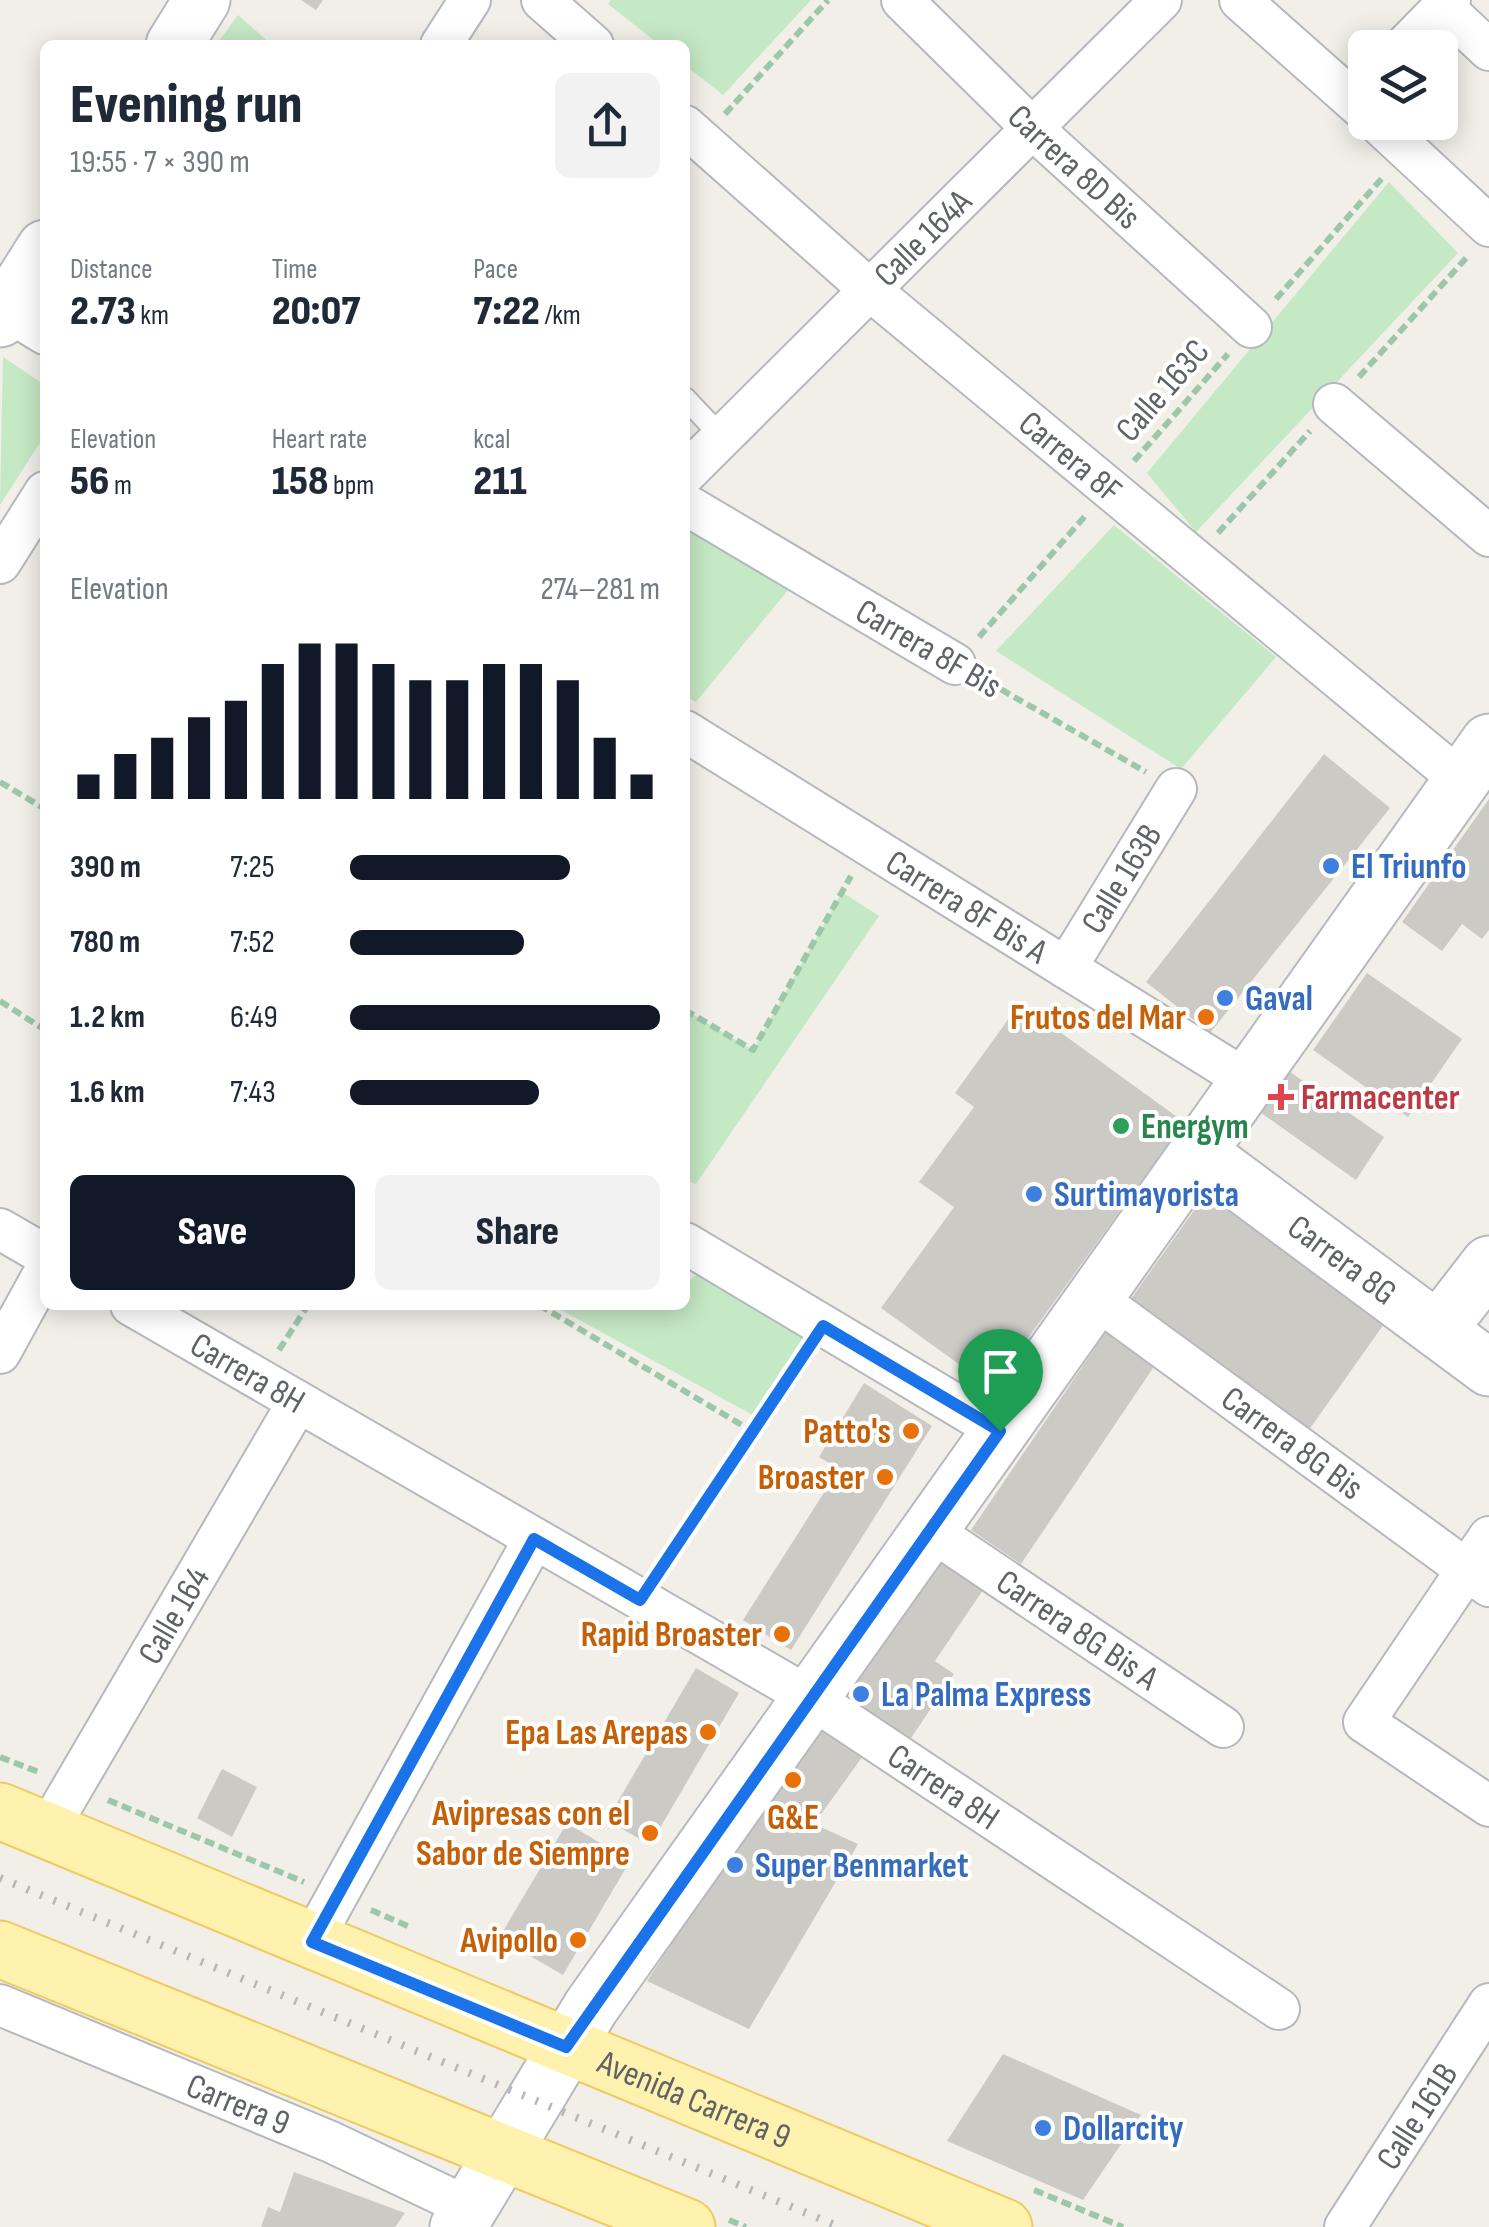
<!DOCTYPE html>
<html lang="en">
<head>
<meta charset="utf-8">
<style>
	body { margin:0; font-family:"Sofia Sans Condensed",sans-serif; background:#f2f2f3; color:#1f2937; height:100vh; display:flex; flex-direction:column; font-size:38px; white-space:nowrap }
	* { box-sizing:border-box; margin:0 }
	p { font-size:32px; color:#747a83 }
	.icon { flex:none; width:55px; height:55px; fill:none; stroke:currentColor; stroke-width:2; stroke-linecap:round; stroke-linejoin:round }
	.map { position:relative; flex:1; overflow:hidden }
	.side { position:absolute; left:40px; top:40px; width:650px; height:1270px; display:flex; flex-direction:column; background:#fff; border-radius:15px; box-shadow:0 5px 25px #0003 }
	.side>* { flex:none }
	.tools { position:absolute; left:1348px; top:30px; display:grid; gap:20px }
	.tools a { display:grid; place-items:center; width:110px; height:110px; border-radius:15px; background:#fff; box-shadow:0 5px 25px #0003; font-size:50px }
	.pin { position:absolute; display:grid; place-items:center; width:85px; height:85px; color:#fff; margin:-102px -42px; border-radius:50% 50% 50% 0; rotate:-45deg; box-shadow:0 0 10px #0007 }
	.pin .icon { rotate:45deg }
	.round { display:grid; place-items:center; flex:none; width:105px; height:105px; border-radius:15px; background:#f2f2f3 }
	.overview { display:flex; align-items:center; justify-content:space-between; height:170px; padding:0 30px }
	h1 { font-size:55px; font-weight:800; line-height:75px }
	.figures { display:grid; grid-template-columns:repeat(3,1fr); gap:15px; height:170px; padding:10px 30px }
	.figures div { display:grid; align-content:center }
	.figures b { font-size:42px; font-weight:800 }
	.figures small { font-size:28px; font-weight:400 }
	.figures p { font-size:28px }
	.chart { height:280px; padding:20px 30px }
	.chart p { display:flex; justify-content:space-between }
	.chart svg { width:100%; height:180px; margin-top:10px; stroke:#111827; stroke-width:6 }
	.primary-button { display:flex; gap:20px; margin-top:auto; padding:20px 30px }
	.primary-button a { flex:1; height:115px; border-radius:15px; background:#111827; color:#fff; font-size:40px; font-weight:800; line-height:115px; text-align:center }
	.primary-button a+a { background:#f2f2f3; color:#1f2937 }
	ul { padding:0 30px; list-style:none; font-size:32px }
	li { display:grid; grid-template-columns:160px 120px 1fr; align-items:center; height:75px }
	li i { height:25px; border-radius:12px; background:#111827 }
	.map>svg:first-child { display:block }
	.green { fill:#c5e8c5 }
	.building { fill:#cccac5 }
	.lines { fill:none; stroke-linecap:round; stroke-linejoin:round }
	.lane-casing { stroke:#b5b8bc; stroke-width:24 }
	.street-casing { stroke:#b5b8bc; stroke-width:44 }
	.secondary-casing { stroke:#b6babf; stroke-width:59 }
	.primary-casing { stroke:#f2c960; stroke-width:59 }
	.path { stroke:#9cc7a9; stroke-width:6; stroke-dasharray:10 5; stroke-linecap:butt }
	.lane { stroke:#fff; stroke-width:20 }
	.street { stroke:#fff; stroke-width:40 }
	.secondary { stroke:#fff; stroke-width:55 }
	.primary { stroke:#fff2af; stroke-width:55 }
	.rail { stroke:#b6b7b8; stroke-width:8; stroke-dasharray:2.5 12; stroke-linecap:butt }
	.route-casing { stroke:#fff; stroke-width:20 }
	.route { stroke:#1a73e8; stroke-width:12 }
	.shop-dot { fill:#3f7fe0; stroke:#fff; stroke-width:4 }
	.food-dot { fill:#e8710a; stroke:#fff; stroke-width:4 }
	.health-dot { fill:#e0444e; stroke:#fff; stroke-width:4 }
	.leisure-dot { fill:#2e9e5b; stroke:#fff; stroke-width:4 }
	.labels { text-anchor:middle; stroke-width:8; stroke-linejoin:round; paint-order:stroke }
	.street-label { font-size:35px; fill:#5f6368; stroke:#fff }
	.shop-label { font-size:35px; font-weight:bold; fill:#366cbe; stroke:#fff; text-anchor:start }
	.food-label { font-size:35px; font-weight:bold; fill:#c56008; stroke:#fff; text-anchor:end }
	.health-label { font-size:35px; font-weight:bold; fill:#be3a42; stroke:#fff; text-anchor:start }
	.leisure-label { font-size:35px; font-weight:bold; fill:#27864d; stroke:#fff; text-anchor:start }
</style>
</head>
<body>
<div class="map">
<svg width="1489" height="2227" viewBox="0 0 1489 2227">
	<rect width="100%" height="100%" fill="#f1efe8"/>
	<g class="green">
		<path d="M611,0H811L723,95L685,65V45H660L608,4Z"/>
		<path d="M238,15L272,45H216Z"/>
		<path d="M1389,182L1458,253L1196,532L1147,473Z"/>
		<path d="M3,357L45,385V435L0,505Z"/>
		<path d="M685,524L788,590L696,702L685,696Z"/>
		<path d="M1114,525L1276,657L1181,769L996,651Z"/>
		<path d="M842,892L879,916L696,1184L685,1180V1010L753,1050Z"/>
		<path d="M705,1268L812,1341L760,1419L552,1305H685V1284Z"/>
	</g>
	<g class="building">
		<path d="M301,0H323L316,10Z"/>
		<path d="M1324,754L1390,808L1210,1033L1146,982Z"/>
		<path d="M1489,799V930L1482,939L1462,924L1442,951L1402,922Z"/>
		<path d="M1367,973L1462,1039L1408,1117L1313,1050Z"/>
		<path d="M1020,1003L1184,1122L992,1388L881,1308L954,1207L919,1182L974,1107L955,1093Z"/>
		<path d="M1290,1072L1384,1137L1356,1180L1261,1113Z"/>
		<path d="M1210,1188L1389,1317L1304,1437L1125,1307Z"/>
		<path d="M1106,1332L1155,1365L1021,1564L971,1530Z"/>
		<path d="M864,1383L932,1426L791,1650L743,1620L839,1469L819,1457Z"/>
		<path d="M945,1555L987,1584L935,1661L954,1674L905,1747L852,1709L851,1689Z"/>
		<path d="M696,1668L739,1693L650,1845L607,1820Z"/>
		<path d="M826,1724L865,1753L814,1824L858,1844L749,2029L647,1981L735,1847Z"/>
		<path d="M222,1769L257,1787L232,1837L197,1818Z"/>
		<path d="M567,1823L630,1861L563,1975L499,1938Z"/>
		<path d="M1003,2054L1141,2115L1083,2200L947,2141Z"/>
		<path d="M294,2172L405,2213L395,2227H261L268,2207L280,2212Z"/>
	</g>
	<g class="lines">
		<defs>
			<path id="lane" d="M685,398L722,437"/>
			<g id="street">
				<path d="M542,0L593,45"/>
				<path id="s1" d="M902,0L1032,128L1251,327"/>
				<path d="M1240,0L1365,111"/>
				<path d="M1443,7L1489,50"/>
				<path d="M441,45L470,0"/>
				<path d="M1403,48L1450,0"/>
				<path d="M1377,122L1489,226"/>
				<path id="s2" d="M685,126L870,290L1462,781"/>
				<path d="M6,310L45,334"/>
				<path d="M1334,404L1489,536"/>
				<path id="s3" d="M685,474L1161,0"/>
				<path d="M685,504L955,664"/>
				<path d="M0,563L45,492"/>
				<path id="s4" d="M685,731L1248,1081"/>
				<path id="s5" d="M1066,968L1176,789"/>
				<path d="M0,1229L45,1255"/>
				<path d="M685,1243L1000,1431"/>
				<path id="s6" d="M1095,1298L1489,1586"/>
				<path id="s7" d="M131,1305L811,1698L1279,2009"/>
				<path d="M0,1353L45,1271"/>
				<path id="s8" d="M930,1530L1223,1727"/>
				<path d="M1489,1537L1364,1722L1489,1806"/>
				<path id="s9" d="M47,1831L298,1402"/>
				<path d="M312,1941L534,1539"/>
				<path id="s10" d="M0,2005L331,2142L451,2199L463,2221"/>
				<path id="s11" d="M1345,2227L1489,2004"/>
			</g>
			<g id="secondary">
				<path d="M174,45L202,0"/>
				<path d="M0,319L45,248"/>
				<path id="s12" d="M1198,1152L1489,1368"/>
				<path d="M1438,1330L1489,1264"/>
				<path d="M458,2227L591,2007L1489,742"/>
			</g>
			<g id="primary">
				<path id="s13" d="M0,1811L1004,2227"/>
				<path d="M0,1949L687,2227"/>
			</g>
		</defs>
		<use href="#lane" class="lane-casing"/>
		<use href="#street" class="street-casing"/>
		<use href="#secondary" class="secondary-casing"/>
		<use href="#primary" class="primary-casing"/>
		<g class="path">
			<path d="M725,114L828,0"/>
			<path d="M1276,299L1383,177"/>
			<path d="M1359,377L1468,256"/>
			<path d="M1134,461L1228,354"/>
			<path d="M1218,533L1310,431"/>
			<path d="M979,637L1086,515"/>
			<path d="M988,682L1146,772"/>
			<path d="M0,782L45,809"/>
			<path d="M0,1001L45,1030"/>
			<path d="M685,1010L753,1050L851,876"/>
			<path d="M539,1305L752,1431"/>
			<path d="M279,1350L308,1305"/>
			<path d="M660,1569L803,1355"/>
			<path d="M0,1757L41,1773"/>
			<path d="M108,1800L304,1882"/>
			<path d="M371,1910L410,1927"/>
			<path d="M1034,2190L1123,2227"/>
			<path d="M729,2220L746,2227"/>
		</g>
		<use href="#lane" class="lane"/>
		<use href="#street" class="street"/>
		<use href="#secondary" class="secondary"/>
		<use href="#primary" class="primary"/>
		<path class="rail" d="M0,1878L840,2227"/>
	</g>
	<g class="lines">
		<defs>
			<path id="route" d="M823,1326L1000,1431L566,2047L312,1942L534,1539L640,1600Z"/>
		</defs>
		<use href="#route" class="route-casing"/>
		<use href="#route" class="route"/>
	</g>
	<g class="shop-dot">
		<circle cx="1331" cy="866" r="10"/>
		<circle cx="1225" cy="998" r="10"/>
		<circle cx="1034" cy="1194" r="10"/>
		<circle cx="861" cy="1694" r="10"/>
		<circle cx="735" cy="1865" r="10"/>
		<circle cx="1043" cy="2128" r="10"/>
	</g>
	<g class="food-dot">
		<circle cx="1206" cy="1017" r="10"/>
		<circle cx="911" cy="1431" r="10"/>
		<circle cx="885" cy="1477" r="10"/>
		<circle cx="782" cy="1634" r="10"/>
		<circle cx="708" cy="1732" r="10"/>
		<circle cx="793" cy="1780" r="10"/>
		<circle cx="650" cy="1833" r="10"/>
		<circle cx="578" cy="1940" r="10"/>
	</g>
	<path class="health-dot" d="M1276 1082h10v10h10v10h-10v10h-10v-10h-10v-10h10z"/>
	<circle class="leisure-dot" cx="1121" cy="1126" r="10"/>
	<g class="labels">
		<g class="street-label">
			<text dy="12" stroke="none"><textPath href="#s1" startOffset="240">Carrera 8D Bis</textPath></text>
			<text dy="12" stroke="none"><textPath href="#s3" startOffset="335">Calle 164A</textPath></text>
			<text transform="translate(1162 390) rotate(-49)" y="12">Calle 163C</text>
			<text dy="12" stroke="none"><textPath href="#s2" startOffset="508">Carrera 8F</textPath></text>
			<text transform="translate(929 648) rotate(30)" y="12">Carrera 8F Bis</text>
			<text dy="12" stroke="none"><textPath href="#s5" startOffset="105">Calle 163B</textPath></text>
			<text dy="12" stroke="none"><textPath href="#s4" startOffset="332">Carrera 8F Bis A</textPath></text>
			<text dy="12" stroke="none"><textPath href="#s12" startOffset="180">Carrera 8G</textPath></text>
			<text dy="12" stroke="none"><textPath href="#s7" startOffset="135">Carrera 8H</textPath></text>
			<text dy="12" stroke="none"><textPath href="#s6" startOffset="245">Carrera 8G Bis</textPath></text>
			<text dy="12" stroke="none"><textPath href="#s9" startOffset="250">Calle 164</textPath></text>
			<text dy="12" stroke="none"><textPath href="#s8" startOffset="178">Carrera 8G Bis A</textPath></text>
			<text dy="12" stroke="none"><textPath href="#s7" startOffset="945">Carrera 8H</textPath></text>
			<text dy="12" stroke="none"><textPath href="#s13" startOffset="752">Avenida Carrera 9</textPath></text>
			<text dy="12" stroke="none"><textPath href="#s10" startOffset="258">Carrera 9</textPath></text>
			<text dy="12" stroke="none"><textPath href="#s11" startOffset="132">Calle 161B</textPath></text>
		</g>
		<g class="shop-label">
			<text x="1351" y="878">El Triunfo</text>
			<text x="1245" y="1010">Gaval</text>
			<text x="1054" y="1206">Surtimayorista</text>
			<text x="881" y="1706">La Palma Express</text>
			<text x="755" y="1877">Super Benmarket</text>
			<text x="1063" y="2140">Dollarcity</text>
		</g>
		<g class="food-label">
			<text x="1186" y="1029">Frutos del Mar</text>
			<text x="891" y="1443">Patto's</text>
			<text x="865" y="1489">Broaster</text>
			<text x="762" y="1646">Rapid Broaster</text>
			<text x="688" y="1744">Epa Las Arepas</text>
			<text x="630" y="1825">Avipresas con el<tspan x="630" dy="40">Sabor de Siempre</tspan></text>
			<text x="793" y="1829" text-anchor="middle">G&amp;E</text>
			<text x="558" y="1952">Avipollo</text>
		</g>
		<g class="health-label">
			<text x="1301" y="1109">Farmacenter</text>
		</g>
		<g class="leisure-label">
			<text x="1141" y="1138">Energym</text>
		</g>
	</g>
</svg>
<div class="tools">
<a><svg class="icon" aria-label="layers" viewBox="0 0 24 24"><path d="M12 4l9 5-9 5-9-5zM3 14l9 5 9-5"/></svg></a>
</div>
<div class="pin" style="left:1000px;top:1431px;background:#1e9e55"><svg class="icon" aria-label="arrive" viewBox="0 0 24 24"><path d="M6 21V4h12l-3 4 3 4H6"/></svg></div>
<section class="side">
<div class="overview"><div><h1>Evening run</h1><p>19:55 · 7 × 390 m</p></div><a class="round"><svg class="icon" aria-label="share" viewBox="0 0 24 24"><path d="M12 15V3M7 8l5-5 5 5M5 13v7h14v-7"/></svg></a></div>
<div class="figures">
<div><p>Distance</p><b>2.73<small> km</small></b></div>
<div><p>Time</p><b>20:07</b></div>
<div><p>Pace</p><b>7:22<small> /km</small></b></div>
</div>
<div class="figures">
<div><p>Elevation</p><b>56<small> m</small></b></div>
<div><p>Heart rate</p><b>158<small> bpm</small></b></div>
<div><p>kcal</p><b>211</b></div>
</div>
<div class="chart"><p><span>Elevation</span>274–281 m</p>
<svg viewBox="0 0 160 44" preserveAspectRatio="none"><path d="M5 44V38M15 44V33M25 44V29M35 44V24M45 44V20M55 44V11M65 44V6M75 44V6M85 44V11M95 44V15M105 44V15M115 44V11M125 44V11M135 44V15M145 44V29M155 44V38"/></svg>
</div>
<ul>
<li><b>390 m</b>7:25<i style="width:71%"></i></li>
<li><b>780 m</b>7:52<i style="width:56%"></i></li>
<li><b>1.2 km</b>6:49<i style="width:100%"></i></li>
<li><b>1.6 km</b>7:43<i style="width:61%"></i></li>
</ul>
<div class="primary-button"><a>Save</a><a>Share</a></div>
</section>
</div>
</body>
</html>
